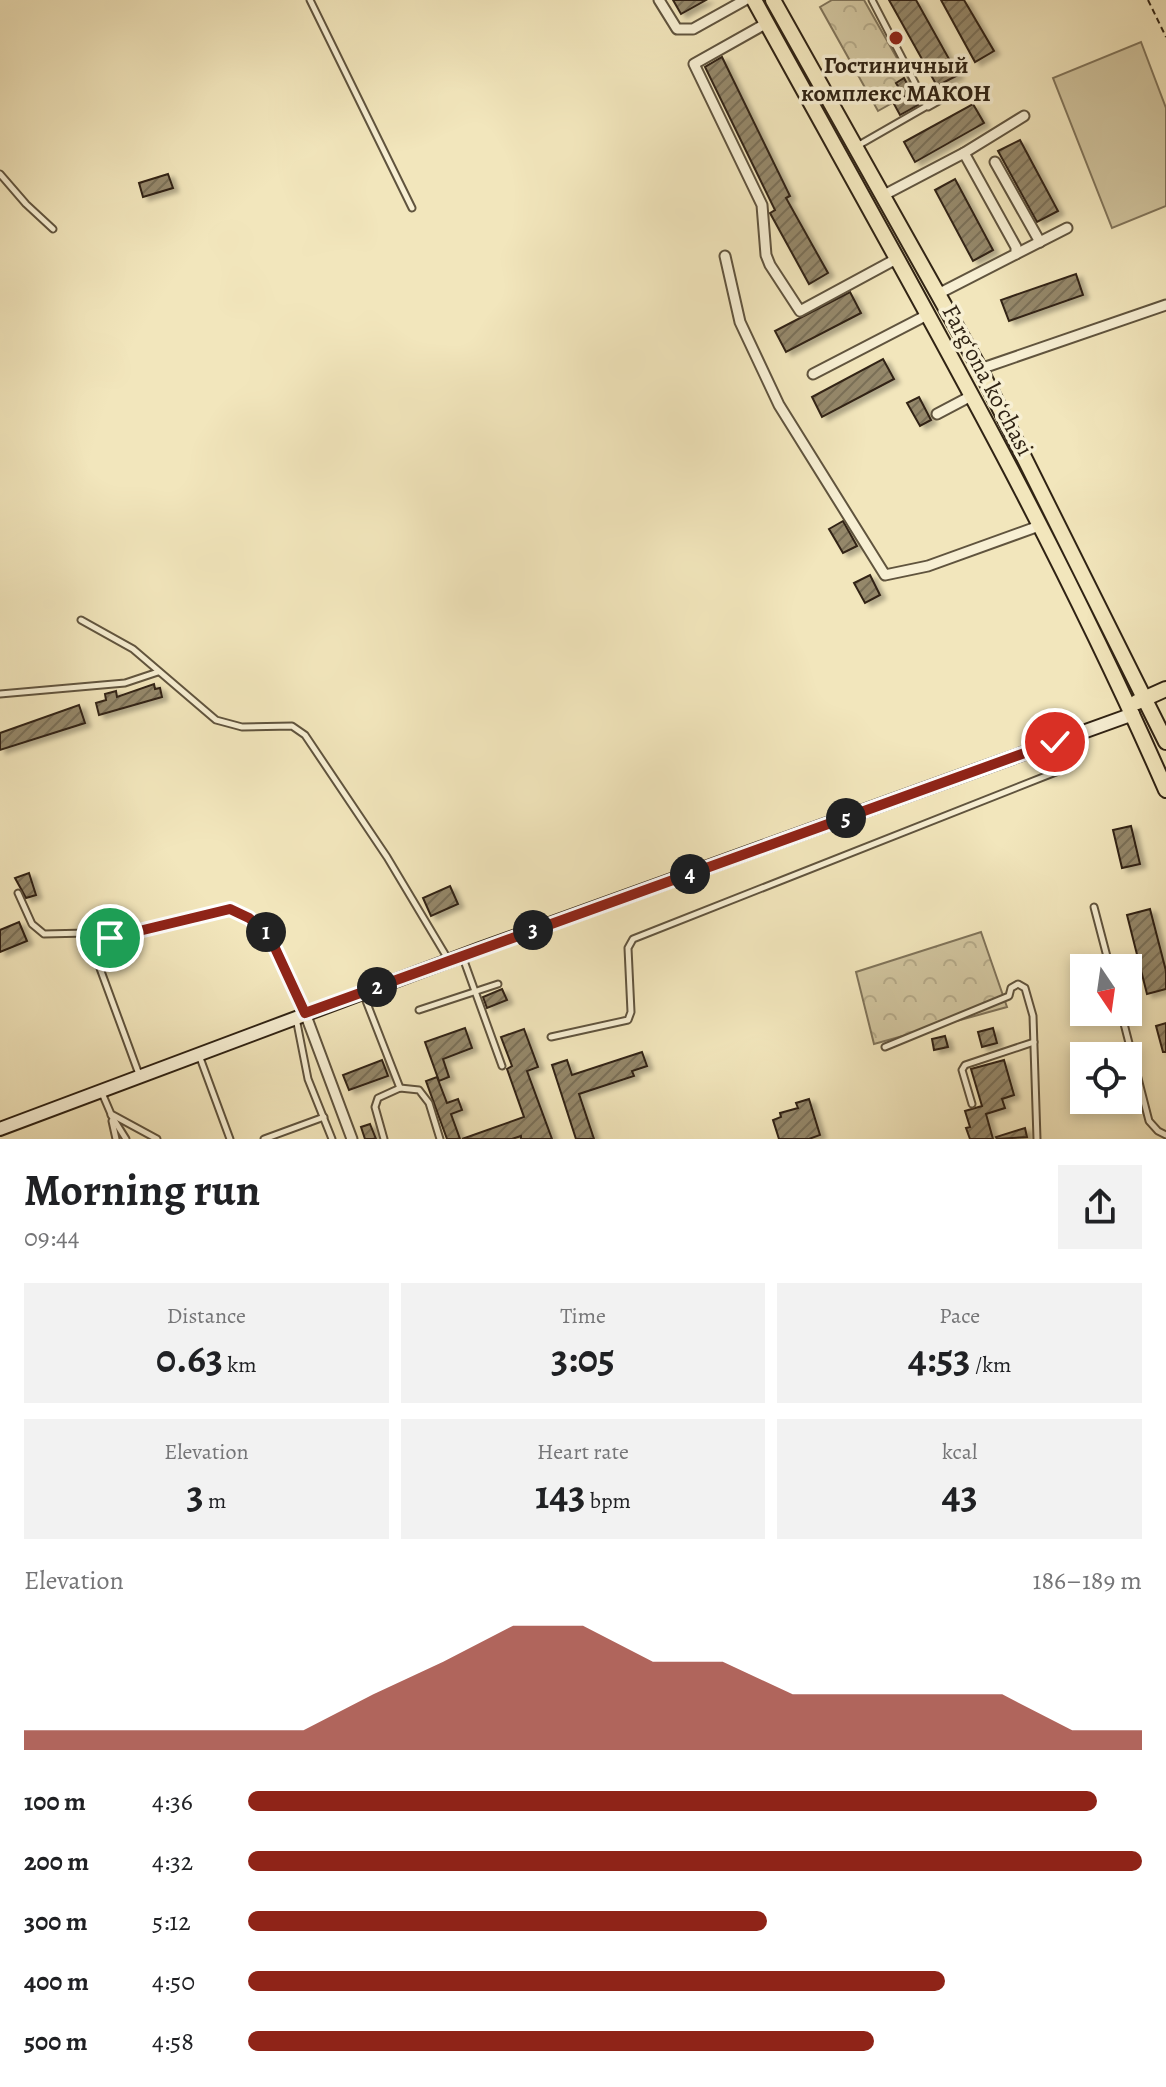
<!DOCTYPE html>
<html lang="en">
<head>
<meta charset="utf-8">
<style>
	body { margin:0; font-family:Alegreya,serif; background:#f2f2f2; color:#202124; height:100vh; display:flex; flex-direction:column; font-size:30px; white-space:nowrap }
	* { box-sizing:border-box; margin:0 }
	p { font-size:26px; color:#757577 }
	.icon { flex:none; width:44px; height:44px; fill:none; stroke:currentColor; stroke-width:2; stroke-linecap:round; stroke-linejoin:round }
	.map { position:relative; height:1139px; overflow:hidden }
	.drawer { display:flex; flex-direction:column; background:#fff; flex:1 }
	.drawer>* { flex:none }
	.needle { width:52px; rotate:167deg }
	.fabs { position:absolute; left:1070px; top:954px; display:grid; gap:16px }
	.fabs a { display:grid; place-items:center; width:72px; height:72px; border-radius:0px; background:#fff; box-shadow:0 4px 12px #0003; font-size:40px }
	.pin { position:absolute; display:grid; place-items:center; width:68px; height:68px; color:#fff; margin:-34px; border:4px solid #fff; border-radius:50%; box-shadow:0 2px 8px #0007 }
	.km { position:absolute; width:40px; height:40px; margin:-20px; border-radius:50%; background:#222; color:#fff; font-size:22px; line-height:40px; text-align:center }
	.round { display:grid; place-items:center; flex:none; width:84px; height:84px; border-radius:0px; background:#f2f2f2 }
	.headline { display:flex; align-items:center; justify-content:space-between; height:136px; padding:0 24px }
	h1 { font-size:44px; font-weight:600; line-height:60px }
	.figures { display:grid; grid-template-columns:repeat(3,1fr); gap:12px; height:136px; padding:8px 24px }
	.figures div { display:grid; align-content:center; border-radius:0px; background:#f2f2f2; text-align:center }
	.figures b { font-size:40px; font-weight:600 }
	.figures small { font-size:22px; font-weight:400 }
	.figures p { font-size:22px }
	.chart { height:224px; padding:16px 24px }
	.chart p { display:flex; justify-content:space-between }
	.chart svg { width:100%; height:144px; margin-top:8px; fill:#8f2418; opacity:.7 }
	ul { padding:0 24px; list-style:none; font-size:26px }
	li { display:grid; grid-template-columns:128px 96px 1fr; align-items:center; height:60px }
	li i { height:20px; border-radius:10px; background:#8f2418 }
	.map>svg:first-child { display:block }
	.green { fill:#d1c59f; stroke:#80745a; stroke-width:2 }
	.forest { fill:url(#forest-crowns); stroke:#80745a; stroke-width:2 }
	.building { fill:url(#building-hatch); stroke:#302314; stroke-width:2; filter:url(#shadow) }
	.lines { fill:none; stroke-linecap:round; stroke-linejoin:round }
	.service-casing { stroke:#60543e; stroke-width:9 }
	.minor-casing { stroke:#60543e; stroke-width:13 }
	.secondary-casing { stroke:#302314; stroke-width:16 }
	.primary-casing { stroke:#302314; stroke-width:18 }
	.path { stroke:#302314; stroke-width:2; stroke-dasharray:6 4; stroke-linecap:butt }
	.service { stroke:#f7efd3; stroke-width:5 }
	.minor { stroke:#f7efd3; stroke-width:9 }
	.secondary { stroke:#f7efd3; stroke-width:12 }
	.primary { stroke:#f2e6bc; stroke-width:14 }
	.route-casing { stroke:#fff; stroke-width:16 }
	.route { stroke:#8f2418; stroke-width:10 }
	.poi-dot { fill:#8f2418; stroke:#f7efd3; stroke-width:3 }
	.labels { text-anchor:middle; stroke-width:7; stroke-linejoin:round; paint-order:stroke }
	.poi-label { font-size:24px; font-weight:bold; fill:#302314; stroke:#f7efd3 }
	.street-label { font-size:24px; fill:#302314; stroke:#f7efd3 }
</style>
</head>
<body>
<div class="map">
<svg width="1166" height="1139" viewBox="0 0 1166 1139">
	<defs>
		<pattern id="forest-crowns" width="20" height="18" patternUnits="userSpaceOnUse" patternTransform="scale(2)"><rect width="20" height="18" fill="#d1c59f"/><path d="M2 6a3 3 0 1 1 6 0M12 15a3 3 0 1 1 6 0" fill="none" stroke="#b4a988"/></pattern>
		<pattern id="building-hatch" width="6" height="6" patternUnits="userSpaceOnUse" patternTransform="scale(2)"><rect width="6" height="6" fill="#95886b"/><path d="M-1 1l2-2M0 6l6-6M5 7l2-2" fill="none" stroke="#7a6f57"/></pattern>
		<filter id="shadow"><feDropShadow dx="5.5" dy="3.5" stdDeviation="2" flood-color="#0004"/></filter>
	</defs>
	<rect width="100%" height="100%" fill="#f2e6bc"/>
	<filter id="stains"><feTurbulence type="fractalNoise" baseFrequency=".0025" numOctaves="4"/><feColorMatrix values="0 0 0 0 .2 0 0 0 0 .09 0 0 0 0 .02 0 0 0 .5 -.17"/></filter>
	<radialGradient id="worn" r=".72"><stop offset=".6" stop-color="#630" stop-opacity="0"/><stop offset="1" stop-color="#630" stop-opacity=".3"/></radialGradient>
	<path class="green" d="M1141,42L1166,108V206L1112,228L1053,78Z"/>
	<g class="forest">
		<path d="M832,0H864L915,90L878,111L820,7Z"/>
		<path d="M981,932L1007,1007L874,1044L856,972Z"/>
	</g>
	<g class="building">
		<path d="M673,0H706L681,14Z"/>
		<path d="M889,0H916L958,75L937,86Z"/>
		<path d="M941,0H964L994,51L975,62Z"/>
		<path d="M722,57L790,196L786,198L828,273L809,284L770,213L775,210L705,67Z"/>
		<path d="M904,78L918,105L900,115L894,104L905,98L896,83Z"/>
		<path d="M973,104L984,123L915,162L904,142Z"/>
		<path d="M1020,140L1058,211L1037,222L998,151Z"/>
		<path d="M168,174L173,188L143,197L139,183Z"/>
		<path d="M955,179L993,250L973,261L935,190Z"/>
		<path d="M1076,274L1083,295L1009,321L1001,300Z"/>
		<path d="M850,292L861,313L786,352L775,331Z"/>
		<path d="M883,359L894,379L822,417L812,397Z"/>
		<path d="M919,397L931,420L920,426L907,403Z"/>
		<path d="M843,521L857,546L843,553L829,529Z"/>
		<path d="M870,575L880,595L865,603L854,583Z"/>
		<path d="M154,684L155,689L160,688L162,697L99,715L96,703L106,700L105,694L116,691L117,697Z"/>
		<path d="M79,705L85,723L0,750V733Z"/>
		<path d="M1131,826L1140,864L1122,868L1113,830Z"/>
		<path d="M29,873L36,895L26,898L15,878Z"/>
		<path d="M450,886L458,904L431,916L423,898Z"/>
		<path d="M1150,909L1166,971V989L1147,994L1127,915Z"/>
		<path d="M19,922L27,941L0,952V930Z"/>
		<path d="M502,989L507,1000L487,1008L483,997Z"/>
		<path d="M1166,1023V1052H1163L1156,1026Z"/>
		<path d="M465,1028L472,1048L443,1059L449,1077L439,1081L425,1042Z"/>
		<path d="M993,1028L997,1043L982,1047L978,1032Z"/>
		<path d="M524,1029L538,1067L527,1071L552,1139H521V1136L512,1139H462L524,1117L507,1069L512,1066L501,1037Z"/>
		<path d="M945,1036L948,1047L934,1050L932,1039Z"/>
		<path d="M642,1052L647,1066L632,1071L634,1076L579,1094L594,1139H576L552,1065L567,1060L572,1075Z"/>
		<path d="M382,1060L388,1076L349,1090L343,1075Z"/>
		<path d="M1004,1060L1014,1095L1002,1099L1005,1108L986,1114L993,1139H970L966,1128L970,1127L965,1111L982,1106L971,1069Z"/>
		<path d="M437,1077L447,1103L458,1099L462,1110L451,1114L460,1139H447L426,1081Z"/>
		<path d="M809,1099L820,1135L809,1139H779L773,1120L781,1117L780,1113L798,1108L796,1103Z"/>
		<path d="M370,1124L376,1139H365L361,1127Z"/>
		<path d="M1025,1128L1027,1137L997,1139L996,1137Z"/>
	</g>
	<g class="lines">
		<defs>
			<g id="service">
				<path d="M310,0L412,208"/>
				<path d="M928,107L960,89"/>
				<path d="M859,145L927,106L872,0"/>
				<path d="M0,174L26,204L53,229"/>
				<path d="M81,620L133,649L216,720L242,727L292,726L305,735L387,857L448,959"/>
				<path d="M0,694L125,683L158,672"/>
				<path d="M18,893L32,924L44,934L87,933L140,1077"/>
				<path d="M1094,907L1110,968"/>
				<path d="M110,938L230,909L249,918L269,935L305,1013"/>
				<path d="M463,958L502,1066"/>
				<path d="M363,993L400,1088"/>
				<path d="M419,1010L498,984"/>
				<path d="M1121,1012L1149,1121L1158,1131L1166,1135"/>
				<path d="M296,1018L308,1079L332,1139"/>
				<path d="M551,1037L628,1020L631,1012L628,948L633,939L1061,770L1063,765L1055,742"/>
				<path d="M885,1047L1009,996L1011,988L1018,984L1025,988L1033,1016L1037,1139"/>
				<path d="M199,1055L230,1139"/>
				<path d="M102,1093L111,1114L157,1139"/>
				<path d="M972,1104L962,1070L965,1065L1034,1042"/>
				<path d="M111,1115L126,1139"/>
				<path d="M112,1121L116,1139"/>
				<path d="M264,1139L324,1117"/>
				<path d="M384,1139L375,1107L378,1098L400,1088L419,1090L429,1103L440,1139"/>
			</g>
			<g id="minor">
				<path d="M659,0L677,29H693L745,0"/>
				<path d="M767,23L694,64L762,205L766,255L770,265L800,311L898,258"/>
				<path d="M964,153L1024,116"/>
				<path d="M995,162L1040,242"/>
				<path d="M884,195L964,153L1016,247V254L938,294"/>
				<path d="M1016,254L1067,228"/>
				<path d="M725,256L740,322L779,405L885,575L928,566L1039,526"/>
				<path d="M980,369L1166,305"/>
				<path d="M813,374L929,314"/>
				<path d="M937,414L973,395"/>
				<path d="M305,1013L352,1139"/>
			</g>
			<path id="secondary" d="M0,1129L480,949L1133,714"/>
			<g id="primary">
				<path d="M754,0C897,261 1047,517 1166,790"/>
				<path d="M773,0L980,369L1166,742"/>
				<path d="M1137,702L1166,689"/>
			</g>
		</defs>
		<use href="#service" class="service-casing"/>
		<use href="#minor" class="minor-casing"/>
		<use href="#secondary" class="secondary-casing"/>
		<use href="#primary" class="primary-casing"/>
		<path class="path" d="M1148,0L1166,37"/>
		<use href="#service" class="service"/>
		<use href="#minor" class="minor"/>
		<use href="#secondary" class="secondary"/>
		<use href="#primary" class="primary"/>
	</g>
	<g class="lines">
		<defs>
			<path id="route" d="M110,938L230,909L249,918L269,935L305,1013L1055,742"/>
		</defs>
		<use href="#route" class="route-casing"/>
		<use href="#route" class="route"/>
	</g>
	<circle class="poi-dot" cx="896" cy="38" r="8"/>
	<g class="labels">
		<g class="poi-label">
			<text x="896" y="73">Гостиничный<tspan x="896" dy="28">комплекс МАКОН</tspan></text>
		</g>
		<g class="street-label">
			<text transform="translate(988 380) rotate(62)" y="8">Fargʻona koʻchasi</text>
		</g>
	</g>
	<rect width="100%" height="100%" filter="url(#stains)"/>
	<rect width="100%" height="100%" fill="url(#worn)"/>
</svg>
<div class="fabs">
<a><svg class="needle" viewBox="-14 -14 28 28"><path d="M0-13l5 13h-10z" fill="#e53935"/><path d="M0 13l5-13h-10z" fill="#757577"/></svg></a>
<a><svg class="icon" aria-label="locate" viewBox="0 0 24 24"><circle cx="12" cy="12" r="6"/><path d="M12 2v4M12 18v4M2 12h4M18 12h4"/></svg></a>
</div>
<div class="pin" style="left:110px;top:938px;background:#1e9e55"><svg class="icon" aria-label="arrive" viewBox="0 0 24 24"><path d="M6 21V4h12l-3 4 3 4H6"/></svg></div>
<div class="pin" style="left:1055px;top:742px;background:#d93025"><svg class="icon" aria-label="check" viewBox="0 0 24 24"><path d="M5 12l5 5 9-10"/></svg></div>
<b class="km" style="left:266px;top:932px">1</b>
<b class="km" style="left:377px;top:987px">2</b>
<b class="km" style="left:533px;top:930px">3</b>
<b class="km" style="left:690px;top:874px">4</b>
<b class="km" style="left:846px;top:818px">5</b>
</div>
<section class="drawer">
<div class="headline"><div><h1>Morning run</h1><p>09:44</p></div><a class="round"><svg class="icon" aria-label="share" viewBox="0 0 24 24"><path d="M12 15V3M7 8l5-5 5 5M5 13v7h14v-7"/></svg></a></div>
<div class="figures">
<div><p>Distance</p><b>0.63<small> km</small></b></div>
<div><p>Time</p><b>3:05</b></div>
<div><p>Pace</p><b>4:53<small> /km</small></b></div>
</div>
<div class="figures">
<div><p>Elevation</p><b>3<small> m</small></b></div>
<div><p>Heart rate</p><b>143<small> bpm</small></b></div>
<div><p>kcal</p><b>43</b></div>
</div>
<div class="chart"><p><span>Elevation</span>186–189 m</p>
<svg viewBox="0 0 160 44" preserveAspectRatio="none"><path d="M0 44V38L10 38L20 38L30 38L40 38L50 27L60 17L70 6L80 6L90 17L100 17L110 27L120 27L130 27L140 27L150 38L160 38V44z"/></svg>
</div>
<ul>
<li><b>100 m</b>4:36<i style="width:95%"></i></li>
<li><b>200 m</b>4:32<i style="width:100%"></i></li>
<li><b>300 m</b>5:12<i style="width:58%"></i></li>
<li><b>400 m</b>4:50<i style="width:78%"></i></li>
<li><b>500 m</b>4:58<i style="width:70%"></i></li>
</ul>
</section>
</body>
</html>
